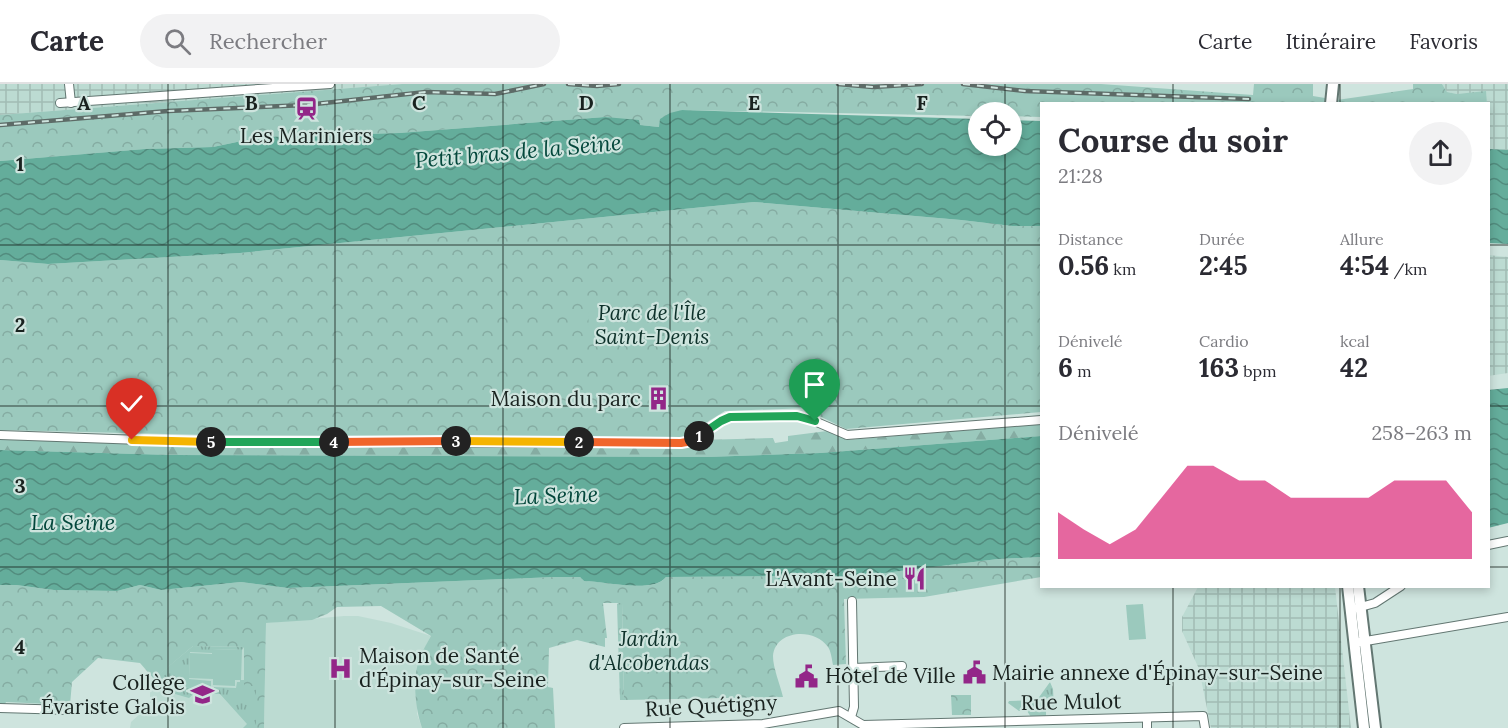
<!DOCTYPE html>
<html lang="fr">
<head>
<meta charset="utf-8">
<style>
	body { margin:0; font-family:Lora,serif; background:#f2f2f3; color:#2b2b33; height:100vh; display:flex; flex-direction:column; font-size:22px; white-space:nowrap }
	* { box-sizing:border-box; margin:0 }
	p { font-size:20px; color:#7c7c81 }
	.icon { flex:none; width:33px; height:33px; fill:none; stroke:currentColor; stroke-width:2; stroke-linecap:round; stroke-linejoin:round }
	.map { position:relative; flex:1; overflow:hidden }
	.drawer { position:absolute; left:1040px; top:18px; width:450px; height:486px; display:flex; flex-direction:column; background:#fff; border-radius:0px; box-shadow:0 3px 9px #0003 }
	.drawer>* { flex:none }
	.controls { position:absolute; left:968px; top:18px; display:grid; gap:12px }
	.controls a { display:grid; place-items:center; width:54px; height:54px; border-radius:50%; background:#fff; box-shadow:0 3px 9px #0003; font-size:30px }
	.pin { position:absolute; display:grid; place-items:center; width:51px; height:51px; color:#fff; margin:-62px -26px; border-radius:50% 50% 50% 0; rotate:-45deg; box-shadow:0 0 6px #0007 }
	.pin .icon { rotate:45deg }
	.km { position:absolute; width:30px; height:30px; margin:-15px; border-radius:50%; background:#222; color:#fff; font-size:16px; line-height:30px; text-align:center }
	.round { display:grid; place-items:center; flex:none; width:63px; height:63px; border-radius:32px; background:#f2f2f3 }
	.overview { display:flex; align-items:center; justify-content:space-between; height:102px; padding:0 18px }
	h1 { font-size:33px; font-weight:700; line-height:45px }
	.stats { display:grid; grid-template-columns:repeat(3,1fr); gap:9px; height:102px; padding:6px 18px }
	.stats div { display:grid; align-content:center }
	.stats b { font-size:26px; font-weight:700 }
	.stats small { font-size:16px; font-weight:400 }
	.stats p { font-size:16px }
	.chart { height:168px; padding:12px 18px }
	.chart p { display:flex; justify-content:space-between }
	.chart svg { width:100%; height:108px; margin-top:6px; fill:#db2777; opacity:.7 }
	header { display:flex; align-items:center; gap:36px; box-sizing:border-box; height:84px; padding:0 30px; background:#fff; border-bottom:2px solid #e1e1e2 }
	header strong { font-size:28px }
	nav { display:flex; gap:33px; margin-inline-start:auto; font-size:21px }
	.search { width:420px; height:54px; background:#f2f2f3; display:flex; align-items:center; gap:15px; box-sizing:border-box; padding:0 21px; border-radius:33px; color:#7c7c81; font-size:22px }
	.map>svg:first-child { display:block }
	.built { fill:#bcdbd2 }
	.industrial { fill:url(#industrial-grid) }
	.grass { fill:url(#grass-tufts) }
	.forest { fill:url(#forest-firs) }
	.park { fill:url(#park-crowns) }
	.garden { fill:#9bc9bd }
	.water { fill:url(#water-waves) }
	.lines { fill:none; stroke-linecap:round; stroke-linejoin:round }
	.minor-casing { stroke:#637772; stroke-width:10 }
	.major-casing { stroke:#637772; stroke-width:14 }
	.minor { stroke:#fff; stroke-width:8 }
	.major { stroke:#fff; stroke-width:10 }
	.rail-casing { stroke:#5d6b67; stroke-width:4.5 }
	.rail { stroke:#cee4de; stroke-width:2; stroke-dasharray:7; stroke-linecap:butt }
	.split-1-casing { stroke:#fff; stroke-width:12 }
	.split-2-casing { stroke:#fff; stroke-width:12 }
	.split-3-casing { stroke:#fff; stroke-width:12 }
	.split-4-casing { stroke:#fff; stroke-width:12 }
	.split-5-casing { stroke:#fff; stroke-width:12 }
	.split-6-casing { stroke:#fff; stroke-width:12 }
	.split-1 { stroke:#22a559; stroke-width:8 }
	.split-2 { stroke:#f0652b; stroke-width:8 }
	.split-3 { stroke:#f5b400; stroke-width:8 }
	.split-4 { stroke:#f0652b; stroke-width:8 }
	.split-5 { stroke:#22a559; stroke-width:8 }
	.split-6 { stroke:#f5b400; stroke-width:8 }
	.grid { fill:none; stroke:#19221f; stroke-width:1.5; stroke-opacity:0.55 }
	.labels { text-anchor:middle; stroke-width:4.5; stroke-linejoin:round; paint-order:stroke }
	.poi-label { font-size:21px; fill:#19221f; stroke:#cee4de; text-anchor:end }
	.park-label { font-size:21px; font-style:italic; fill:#0d312a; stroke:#cee4de }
	.street-label { font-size:21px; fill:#19221f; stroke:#cee4de }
	.water-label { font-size:22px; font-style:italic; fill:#03473b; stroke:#cee4de }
	.grid-label { font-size:20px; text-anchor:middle; font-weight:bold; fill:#19221f; stroke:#cee4de; stroke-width:4.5; stroke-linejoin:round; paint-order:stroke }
</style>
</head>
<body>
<header>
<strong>Carte</strong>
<div class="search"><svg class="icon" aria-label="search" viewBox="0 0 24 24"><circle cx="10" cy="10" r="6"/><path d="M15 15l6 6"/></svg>Rechercher</div>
<nav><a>Carte</a><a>Itinéraire</a><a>Favoris</a></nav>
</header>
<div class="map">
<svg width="1508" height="644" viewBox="0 0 1508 644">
	<defs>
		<pattern id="industrial-grid" width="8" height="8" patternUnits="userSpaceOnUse" patternTransform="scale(1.5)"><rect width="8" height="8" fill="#bcdbd2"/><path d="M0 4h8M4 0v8" fill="none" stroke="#a1bcb4"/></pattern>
		<pattern id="grass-tufts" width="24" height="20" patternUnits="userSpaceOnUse" patternTransform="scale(1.5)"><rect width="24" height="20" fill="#9bc9bd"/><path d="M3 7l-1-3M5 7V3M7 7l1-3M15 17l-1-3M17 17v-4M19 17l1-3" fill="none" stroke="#85aca2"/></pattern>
		<pattern id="forest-firs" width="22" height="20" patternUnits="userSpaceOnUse" patternTransform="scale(1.5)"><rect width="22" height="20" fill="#9bc9bd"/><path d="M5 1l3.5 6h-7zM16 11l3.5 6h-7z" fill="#85aca2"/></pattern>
		<pattern id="park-crowns" width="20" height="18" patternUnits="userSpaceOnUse" patternTransform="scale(1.5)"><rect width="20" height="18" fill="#9bc9bd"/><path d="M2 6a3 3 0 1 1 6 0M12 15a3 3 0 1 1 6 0" fill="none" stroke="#85aca2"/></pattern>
		<pattern id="water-waves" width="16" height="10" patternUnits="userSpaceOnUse" patternTransform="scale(1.5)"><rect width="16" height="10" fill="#64ad9b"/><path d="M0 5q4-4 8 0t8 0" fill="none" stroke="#528c7e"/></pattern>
	</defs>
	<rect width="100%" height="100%" fill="#cee4de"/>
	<g class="built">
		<path d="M344,532H358L391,539L431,552L419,575L417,630L422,644H264L266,539Z"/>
		<path d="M193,562L244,563V602L256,644H130L131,638L150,621V599Z"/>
	</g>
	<g class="industrial">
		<path d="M0,0H402L0,31Z"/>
		<path d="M1442,0H1508V66L1489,65L1486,8L1457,10L1447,8Z"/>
		<path d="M1488,171L1508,173V289L1488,292Z"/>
		<path d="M1204,502L1335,503L1351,644H1211L1199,585L1182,547V533L1198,503Z"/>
	</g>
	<g class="grass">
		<path d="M624,516L622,518L624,616H620L617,520Z"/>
		<path d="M193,562L244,563L242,566L213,565L212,569L190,568L189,595L211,597V610L203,602L189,614L175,610L158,591Z"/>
		<path d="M240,596H244V602H256V644H243L247,640L220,610H214V603L236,604L237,598H240Z"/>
		<path d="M1050,598L1053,605L1054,624L1046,626V632L1031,633L1027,627H1019L1008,619L1009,617L1037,616Z"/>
	</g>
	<path class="forest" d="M1041,340V352L820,369L707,373L171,371L0,366V355L89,358L680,363L690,362L701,356L773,354L775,359L788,357V352L827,347L847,356Z"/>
	<g class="park">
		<path d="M402,0H1101L1253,11L1254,0H1313V12L1337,16L1413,5V0H1442L1447,8L1457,10L1486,7L1487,19L1041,20V33L1011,32V28H978V32L682,26L659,43L640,41L605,33L399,49L261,53L213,63L145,65L0,77V31Z"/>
		<path d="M754,118L961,136L1012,142H1041V328L846,345L811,328L810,324L725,327L683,353L207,351L0,346V176L48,180L240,169Z"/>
		<path d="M1041,473V493L924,513L844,515L846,580L833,581C832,576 831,567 828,563C814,543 775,546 773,572C773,584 780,600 783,613L624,616L622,519H603L607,554H605V563L577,556L549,564L548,603L553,604L555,644H422C415,624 412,593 420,573C423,566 427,559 431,552L381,522L337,523L327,530L312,536L266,539L264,644H256V602H244V563L193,562L154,595L140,579L98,574L72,598L70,621L6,618L5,620H0V501H16L54,506L117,507L140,501L161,506L241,498L288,504L554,493H580L584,497C603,497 654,510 666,493L778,492V494C790,494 810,488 819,492L852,493L998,475Z"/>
		<path d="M951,611H971V631H952Z"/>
	</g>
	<g class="garden">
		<path d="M610,226L611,245L589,247L588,228Z"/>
		<path d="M1143,520L1146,555L1129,556L1126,521Z"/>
		<path d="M212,565L242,566L241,596H235V602L213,601V595L189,594L190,569L212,570Z"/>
	</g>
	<g class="water">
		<path d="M682,26L978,35V62H1011V36L1041,37V142H1012L961,136L754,118L240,169L48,180L0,176V77L145,65L213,63L261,53L399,49L605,33L639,36L640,41L659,43L660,35L670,29Z"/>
		<path d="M1488,55L1489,65L1508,66V160L1488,159Z"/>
		<path d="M1508,304V439L1488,444V306Z"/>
		<path d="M1041,352V473L998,475L852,493L819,492L815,490L778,495V492L666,493C653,510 604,497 584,497L580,493H554L288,504L241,498L161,506L140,501L117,507L54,506L16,501H0V366L171,371L707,373L820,369Z"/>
	</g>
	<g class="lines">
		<defs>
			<g id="minor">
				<path d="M69,0L71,19"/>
				<path d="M60,19L330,0"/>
				<path d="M0,351L198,358L681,359C700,357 713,339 730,333H805L847,351L1041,336"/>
				<path d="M1488,461L1508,457"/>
				<path d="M1357,524L1375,519L1401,502"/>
				<path d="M1360,558L1508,533"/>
				<path d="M853,584L902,582"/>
				<path d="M0,624L70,626"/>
				<path d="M851,633L854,623L852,517"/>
				<path d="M1147,634V644"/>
				<path d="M624,644L763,640L839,627L863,641L1203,632L1205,644"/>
			</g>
			<g id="major">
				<path d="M1331,20L1333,0"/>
				<path d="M1348,502L1364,644"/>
				<path d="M1358,502L1375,644"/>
			</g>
		</defs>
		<use href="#minor" class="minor-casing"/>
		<use href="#major" class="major-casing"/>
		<use href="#minor" class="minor"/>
		<use href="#major" class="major"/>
		<defs>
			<g id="rail">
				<path d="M568,0L597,2L619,0"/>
				<path d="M838,0L873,3L922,0"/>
				<path d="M963,0L1025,7L1249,15"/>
				<path d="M0,41L168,27L306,21L426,8L495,10L544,0"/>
			</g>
		</defs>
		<use href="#rail" class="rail-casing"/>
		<use href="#rail" class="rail"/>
	</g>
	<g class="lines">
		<defs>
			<path id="split-1" d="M699,352L721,337L730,333L797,332L815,337"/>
			<path id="split-2" d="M579,358L681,359L692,357L699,352"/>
			<path id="split-3" d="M456,357L579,358"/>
			<path id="split-4" d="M334,358L456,357"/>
			<path id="split-5" d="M211,358H334"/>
			<path id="split-6" d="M132,356L211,358"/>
		</defs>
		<use href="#split-1" class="split-1-casing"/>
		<use href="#split-2" class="split-2-casing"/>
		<use href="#split-3" class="split-3-casing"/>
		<use href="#split-4" class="split-4-casing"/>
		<use href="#split-5" class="split-5-casing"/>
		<use href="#split-6" class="split-6-casing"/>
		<use href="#split-1" class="split-1"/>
		<use href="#split-2" class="split-2"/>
		<use href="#split-3" class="split-3"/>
		<use href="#split-4" class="split-4"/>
		<use href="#split-5" class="split-5"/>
		<use href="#split-6" class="split-6"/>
	</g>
	<path class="grid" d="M168,0V644M335,0V644M503,0V644M670,0V644M838,0V644M1005,0V28M1173,0V20M1340,0V20M1005,62V644M0,161H1041M1488,161H1508M0,322H1041M1488,322H1508M0,483H1041M1488,483H1508M1173,502V644M1340,502V644"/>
	<defs>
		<symbol id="station-bare" viewBox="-9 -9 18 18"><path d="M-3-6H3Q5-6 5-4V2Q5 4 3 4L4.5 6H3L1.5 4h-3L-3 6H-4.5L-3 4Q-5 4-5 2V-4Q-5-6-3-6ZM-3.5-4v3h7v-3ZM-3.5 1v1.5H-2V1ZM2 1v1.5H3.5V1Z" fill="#932688" stroke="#cee4de" stroke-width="2.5" paint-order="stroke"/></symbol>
		<symbol id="building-bare" viewBox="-9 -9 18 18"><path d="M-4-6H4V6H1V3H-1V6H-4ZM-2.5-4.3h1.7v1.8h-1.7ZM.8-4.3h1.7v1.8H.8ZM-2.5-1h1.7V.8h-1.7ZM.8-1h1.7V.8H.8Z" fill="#932688" stroke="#cee4de" stroke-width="2.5" paint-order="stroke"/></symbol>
		<symbol id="restaurant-bare" viewBox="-9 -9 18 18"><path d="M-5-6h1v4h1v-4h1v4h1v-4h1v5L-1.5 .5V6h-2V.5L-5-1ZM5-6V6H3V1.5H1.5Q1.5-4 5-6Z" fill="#932688" stroke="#cee4de" stroke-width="2.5" paint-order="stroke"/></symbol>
		<symbol id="hospital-bare" viewBox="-9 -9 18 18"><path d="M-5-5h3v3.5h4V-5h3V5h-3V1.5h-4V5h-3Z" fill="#932688" stroke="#cee4de" stroke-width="2.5" paint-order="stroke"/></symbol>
		<symbol id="civic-bare" viewBox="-9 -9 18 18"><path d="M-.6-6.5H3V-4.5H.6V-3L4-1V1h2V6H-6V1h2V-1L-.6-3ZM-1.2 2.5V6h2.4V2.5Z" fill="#932688" stroke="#cee4de" stroke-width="2.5" paint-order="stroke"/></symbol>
		<symbol id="school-bare" viewBox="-9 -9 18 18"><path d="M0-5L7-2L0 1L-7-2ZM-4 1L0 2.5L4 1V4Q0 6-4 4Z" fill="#932688" stroke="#cee4de" stroke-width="2.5" paint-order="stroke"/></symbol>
	</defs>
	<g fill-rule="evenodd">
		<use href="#station-bare" x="290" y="8" width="33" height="33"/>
		<use href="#building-bare" x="642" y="298" width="33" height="33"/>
		<use href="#restaurant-bare" x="898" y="478" width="33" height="33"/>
		<use href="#hospital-bare" x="324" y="568" width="33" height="33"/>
		<use href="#civic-bare" x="958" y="572" width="33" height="33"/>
		<use href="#civic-bare" x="790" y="576" width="33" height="33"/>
		<use href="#school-bare" x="186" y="594" width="33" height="33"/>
	</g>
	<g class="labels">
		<g class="poi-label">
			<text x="306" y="59" text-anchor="middle">Les Mariniers</text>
			<text x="641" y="322">Maison du parc</text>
			<text x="897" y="502">L'Avant-Seine</text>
			<text x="359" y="579" text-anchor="start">Maison de Santé<tspan x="359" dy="24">d'Épinay-sur-Seine</tspan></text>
			<text x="992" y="596" text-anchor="start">Mairie annexe d'Épinay-sur-Seine</text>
			<text x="825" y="599" text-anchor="start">Hôtel de Ville</text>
			<text x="185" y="606">Collège<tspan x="185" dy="24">Évariste Galois</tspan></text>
		</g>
		<g class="park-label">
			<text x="652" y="236">Parc de l'Île<tspan x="652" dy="24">Saint-Denis</tspan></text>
			<text x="649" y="562">Jardin<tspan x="649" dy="24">d'Alcobendas</tspan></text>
		</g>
		<g class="street-label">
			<text transform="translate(1071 618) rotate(-1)" y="7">Rue Mulot</text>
			<text transform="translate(711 622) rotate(-3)" y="7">Rue Quétigny</text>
		</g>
		<g class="water-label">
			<text transform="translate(518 67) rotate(-5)" y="8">Petit bras de la Seine</text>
			<text transform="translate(556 411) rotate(-2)" y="8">La Seine</text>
			<text x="73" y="446">La Seine</text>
		</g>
	</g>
	<g class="grid-label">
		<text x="84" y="26">A</text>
		<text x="251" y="26">B</text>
		<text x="419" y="26">C</text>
		<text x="586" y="26">D</text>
		<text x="754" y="26">E</text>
		<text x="922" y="26">F</text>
		<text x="20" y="87">1</text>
		<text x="20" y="248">2</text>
		<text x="20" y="409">3</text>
		<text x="20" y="570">4</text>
	</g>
</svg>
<div class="controls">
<a><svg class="icon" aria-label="locate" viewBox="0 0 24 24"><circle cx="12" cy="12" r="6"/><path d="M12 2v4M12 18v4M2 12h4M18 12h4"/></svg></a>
</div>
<div class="pin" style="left:815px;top:337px;background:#1e9e55"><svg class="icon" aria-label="arrive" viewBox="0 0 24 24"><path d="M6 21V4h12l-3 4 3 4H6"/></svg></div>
<div class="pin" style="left:132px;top:356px;background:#d93025"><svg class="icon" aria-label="check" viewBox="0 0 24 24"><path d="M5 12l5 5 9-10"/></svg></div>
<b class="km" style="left:699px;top:352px">1</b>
<b class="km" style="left:579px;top:358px">2</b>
<b class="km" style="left:456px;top:357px">3</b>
<b class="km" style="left:334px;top:358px">4</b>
<b class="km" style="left:211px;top:358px">5</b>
<section class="drawer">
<div class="overview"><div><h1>Course du soir</h1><p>21:28</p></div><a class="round"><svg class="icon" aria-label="share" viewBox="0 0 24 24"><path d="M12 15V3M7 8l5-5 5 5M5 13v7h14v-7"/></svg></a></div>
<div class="stats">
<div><p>Distance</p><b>0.56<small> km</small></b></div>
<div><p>Durée</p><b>2:45</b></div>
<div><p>Allure</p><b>4:54<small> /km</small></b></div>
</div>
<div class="stats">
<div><p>Dénivelé</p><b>6<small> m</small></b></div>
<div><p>Cardio</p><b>163<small> bpm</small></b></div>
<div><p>kcal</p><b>42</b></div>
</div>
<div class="chart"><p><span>Dénivelé</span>258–263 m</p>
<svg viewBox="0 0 160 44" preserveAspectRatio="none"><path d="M0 44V25L10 32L20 38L30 32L40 19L50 6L60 6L70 12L80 12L90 19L100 19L110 19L120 19L130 12L140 12L150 12L160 25V44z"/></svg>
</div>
</section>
</div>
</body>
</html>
